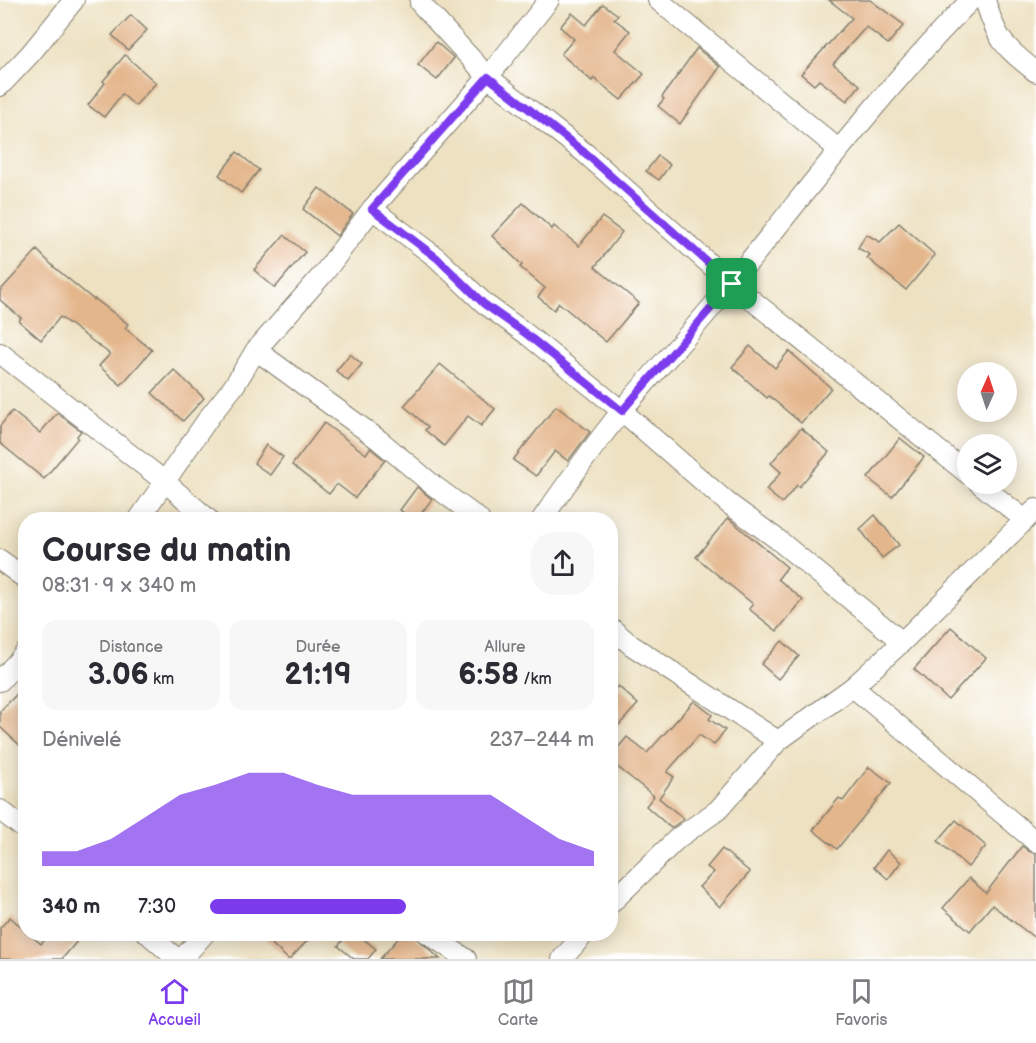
<!DOCTYPE html>
<html lang="fr">
<head>
<meta charset="utf-8">
<style>
	body { margin:0; font-family:"Balsamiq Sans",sans-serif; background:#f7f7f7; color:#2b2b33; height:100vh; display:flex; flex-direction:column; font-size:22px; white-space:nowrap }
	* { box-sizing:border-box; margin:0 }
	p { font-size:20px; color:#7c7c81 }
	.icon { flex:none; width:33px; height:33px; fill:none; stroke:currentColor; stroke-width:2; stroke-linecap:round; stroke-linejoin:round }
	.map { position:relative; flex:1; overflow:hidden }
	.panel { position:absolute; left:18px; top:512px; width:600px; height:429px; display:flex; flex-direction:column; background:#fff; border-radius:24px; box-shadow:0 3px 15px #0003 }
	.panel>* { flex:none }
	.needle { width:39px; rotate:3deg }
	.fabs { position:absolute; left:957px; top:362px; display:grid; gap:12px }
	.fabs a { display:grid; place-items:center; width:60px; height:60px; border-radius:50%; background:#fff; box-shadow:0 3px 15px #0003; font-size:30px }
	.pin { position:absolute; display:grid; place-items:center; width:51px; height:51px; color:#fff; margin:-26px; border-radius:12px; box-shadow:0 3px 9px #0006 }
	.round { display:grid; place-items:center; flex:none; width:63px; height:63px; border-radius:24px; background:#f7f7f7 }
	.headline { display:flex; align-items:center; justify-content:space-between; height:102px; padding:0 24px }
	h1 { font-size:33px; font-weight:600; line-height:45px }
	.figures { display:grid; grid-template-columns:repeat(3,1fr); gap:9px; height:102px; padding:6px 24px }
	.figures div { display:grid; align-content:center; border-radius:15px; background:#f7f7f7; text-align:center }
	.figures b { font-size:30px; font-weight:600 }
	.figures small { font-size:16px; font-weight:400 }
	.figures p { font-size:16px }
	.chart { height:168px; padding:12px 24px }
	.chart p { display:flex; justify-content:space-between }
	.chart svg { width:100%; height:108px; margin-top:6px; fill:#7c3aed; opacity:.7 }
	ul { padding:0 24px; list-style:none; font-size:20px }
	li { display:grid; grid-template-columns:96px 72px 1fr; align-items:center; height:45px }
	li i { height:15px; border-radius:8px; background:#7c3aed }
	.menu { display:flex; justify-content:space-around; align-items:center; height:84px; border-top:2px solid #e1e1e2; background:#fff; font-size:16px; color:#7c7c81 }
	.menu a { display:grid; justify-items:center; gap:3px }
	.menu .on { color:#7c3aed }
	.map>svg:first-child { display:block }
	.building { fill:#e4b68c }
	.lines { fill:none; stroke-linecap:round; stroke-linejoin:round }
	.minor-casing { stroke:#847e6e; stroke-width:22 }
	.minor { stroke:#fff; stroke-width:20 }
	.route-casing { stroke:#fff; stroke-width:12 }
	.route { stroke:#7c3aed; stroke-width:8 }
</style>
</head>
<body>
<div class="map">
<svg width="1036" height="959" viewBox="0 0 1036 959">
	<rect width="100%" height="100%" fill="#fff"/>
	<filter id="ink" filterUnits="userSpaceOnUse"><feTurbulence type="fractalNoise" baseFrequency=".0167" numOctaves="2"/><feDisplacementMap in="SourceGraphic" scale="12" xChannelSelector="R" yChannelSelector="G"/><feConvolveMatrix kernelMatrix="1 2 1 2 8 2 1 2 1" color-interpolation-filters="sRGB"/></filter>
	<filter id="wash" filterUnits="userSpaceOnUse"><feTurbulence type="fractalNoise" baseFrequency=".008" numOctaves="4" result="noise"/><feDisplacementMap in="SourceGraphic" scale="24" xChannelSelector="R" yChannelSelector="G"/><feGaussianBlur stdDeviation="1.35" result="paint"/><feColorMatrix in="noise" values="0 0 0 0 0 0 0 0 0 0 0 0 0 0 0 0 0 1.4 0 .05"/><feComposite in="paint" operator="in"/></filter>
	<g filter="url(#wash)">
		<rect width="100%" height="100%" fill="#ede1c1"/>
		<g id="blocks">
			<g class="building">
				<path d="M829,0H870L904,25L888,44L866,27L833,64L860,85L847,101L819,80L814,85L801,74L852,18Z"/>
				<path d="M603,4L618,15L614,19L630,31L615,50L644,74L621,100L594,78L592,81L561,54L574,39L560,27L572,13L586,25Z"/>
				<path d="M131,15L147,30L128,50L112,35Z"/>
				<path d="M436,42L454,58L437,80L418,65Z"/>
				<path d="M697,48L720,67L680,124L658,106L664,99L662,97Z"/>
				<path d="M125,55L156,83L135,106L122,94L104,117L88,105L105,83L103,81Z"/>
				<path d="M237,152L259,170L241,193L219,175Z"/>
				<path d="M658,156L670,165L659,180L646,171Z"/>
				<path d="M319,188L353,214L337,236L303,209Z"/>
				<path d="M523,203L552,229L554,226L579,246L602,217L622,232L595,267L639,303L606,342L559,303L554,310L538,297L545,288L520,267L522,265L492,236Z"/>
				<path d="M899,223L935,255L906,290L867,258L870,255L858,248L866,234L880,242Z"/>
				<path d="M284,235L305,252L275,288L254,270Z"/>
				<path d="M37,250L54,267L94,300L95,299L128,324L125,328L152,350L121,385L99,366L110,354L60,317L41,340L19,321L21,318L0,300V291Z"/>
				<path d="M750,346L775,368L789,351L831,388L801,423L769,396L767,398L732,367Z"/>
				<path d="M350,354L362,364L348,381L336,371Z"/>
				<path d="M440,364L495,409L481,426L468,416L444,446L425,430L428,427L404,406Z"/>
				<path d="M174,370L204,398L183,421L152,393Z"/>
				<path d="M556,406L590,432L568,461L555,451L536,476L513,460Z"/>
				<path d="M12,411L40,433L57,413L81,431L77,436L78,438L44,479L0,443V426Z"/>
				<path d="M324,423L366,454L370,448L385,460L355,498L337,484L329,494L292,465Z"/>
				<path d="M801,428L829,452L799,487L797,485L782,503L766,490L781,472L771,463Z"/>
				<path d="M900,438L924,457L892,497L868,478Z"/>
				<path d="M266,445L283,457L270,475L254,463Z"/>
				<path d="M417,487L432,499L417,519H412L400,510Z"/>
				<path d="M875,515L899,545L882,558L860,529Z"/>
				<path d="M728,518L787,567L778,579L803,600L777,631L749,609L753,604L696,557Z"/>
				<path d="M951,627L986,658L948,700L914,669Z"/>
				<path d="M782,641L799,656L778,679L761,664Z"/>
				<path d="M26,685V751L0,727V711Z"/>
				<path d="M618,686L638,704L619,725L610,718V694Z"/>
				<path d="M694,701L712,715L709,719L725,730L714,745L699,735L667,772L674,777L659,798L684,819L671,828L646,806L654,796L610,761V757L627,737L647,753Z"/>
				<path d="M869,767L891,783L837,849L813,830L839,798L843,801Z"/>
				<path d="M956,820L986,846L968,867L938,841Z"/>
				<path d="M1022,846L1029,851L1036,854V939L992,905L970,931L943,908L969,878L986,893Z"/>
				<path d="M722,849L750,872L720,907L699,887L714,872L707,867Z"/>
				<path d="M887,850L901,862L888,879L874,867Z"/>
				<path d="M10,917L26,931V933H28L41,944L50,933H84L62,959H0V928Z"/>
				<path d="M260,933H300L308,940L290,959H288Z"/>
				<path d="M349,933H356L376,949L368,959H354L338,946Z"/>
				<path d="M403,933H411L440,959H380Z"/>
			</g>
		</g>
	</g>
	<g filter="url(#ink)">
		<use href="#blocks" fill-opacity="0" stroke="#847e6e" stroke-width="1.5"/>
		<g class="lines">
			<defs>
				<g id="minor">
					<path d="M658,0L838,149"/>
					<path d="M985,0C997,40 1003,46 1036,72"/>
					<path d="M420,3L488,77L585,153L732,284L968,474"/>
					<path d="M0,86L31,53L74,0"/>
					<path d="M372,209L437,258L485,304L525,333L622,411L729,504L777,539L902,642"/>
					<path d="M256,350L379,440L433,485L479,519"/>
					<path d="M0,353L164,481L208,519"/>
					<path d="M979,483L1025,520"/>
					<path d="M139,519L210,416L234,386L256,350L324,273L372,209L488,77L549,0"/>
					<path d="M542,519C567,483 593,447 620,413C656,369 695,329 730,285C809,189 883,89 971,0"/>
					<path d="M0,560L26,579"/>
					<path d="M610,627L631,645L778,741"/>
					<path d="M0,681L26,652"/>
					<path d="M853,687L1036,842"/>
					<path d="M0,810L26,830"/>
					<path d="M610,904L678,838L718,810L778,741L853,687L902,642L1036,509"/>
					<path d="M147,933L177,959"/>
					<path d="M427,933L466,959"/>
					<path d="M182,959L205,933"/>
					<path d="M562,959L585,933"/>
				</g>
			</defs>
			<use href="#minor" class="minor-casing"/>
			<use href="#minor" class="minor"/>
		</g>
	</g>
	<g class="lines" filter="url(#ink)">
		<defs>
			<path id="route" d="M488,77L585,153L732,284L622,411L525,333L484,304L437,258L372,209Z"/>
		</defs>
		<use href="#route" class="route-casing"/>
		<use href="#route" class="route"/>
	</g>
</svg>
<div class="fabs">
<a><svg class="needle" viewBox="-14 -14 28 28"><path d="M0-13l5 13h-10z" fill="#e53935"/><path d="M0 13l5-13h-10z" fill="#7c7c81"/></svg></a>
<a><svg class="icon" aria-label="layers" viewBox="0 0 24 24"><path d="M12 4l9 5-9 5-9-5zM3 14l9 5 9-5"/></svg></a>
</div>
<div class="pin" style="left:732px;top:284px;background:#1e9e55"><svg class="icon" aria-label="arrive" viewBox="0 0 24 24"><path d="M6 21V4h12l-3 4 3 4H6"/></svg></div>
<section class="panel">
<div class="headline"><div><h1>Course du matin</h1><p>08:31 · 9 × 340 m</p></div><a class="round"><svg class="icon" aria-label="share" viewBox="0 0 24 24"><path d="M12 15V3M7 8l5-5 5 5M5 13v7h14v-7"/></svg></a></div>
<div class="figures">
<div><p>Distance</p><b>3.06<small> km</small></b></div>
<div><p>Durée</p><b>21:19</b></div>
<div><p>Allure</p><b>6:58<small> /km</small></b></div>
</div>
<div class="chart"><p><span>Dénivelé</span>237–244 m</p>
<svg viewBox="0 0 160 44" preserveAspectRatio="none"><path d="M0 44V38L10 38L20 33L30 24L40 15L50 11L60 6L70 6L80 11L90 15L100 15L110 15L120 15L130 15L140 24L150 33L160 38V44z"/></svg>
</div>
<ul>
<li><b>340 m</b>7:30<i style="width:51%"></i></li>
</ul>
</section>
</div>
<nav class="menu">
<a class="on"><svg class="icon" aria-label="home" viewBox="0 0 24 24"><path d="M3 11l9-7 9 7M6 9v11h12V9"/></svg>Accueil</a>
<a><svg class="icon" aria-label="map" viewBox="0 0 24 24"><path d="M3 6l6-2 6 2 6-2v14l-6 2-6-2-6 2zM9 4v14M15 6v14"/></svg>Carte</a>
<a><svg class="icon" aria-label="saved" viewBox="0 0 24 24"><path d="M7 4h10v16l-5-4-5 4z"/></svg>Favoris</a>
</nav>
</body>
</html>
